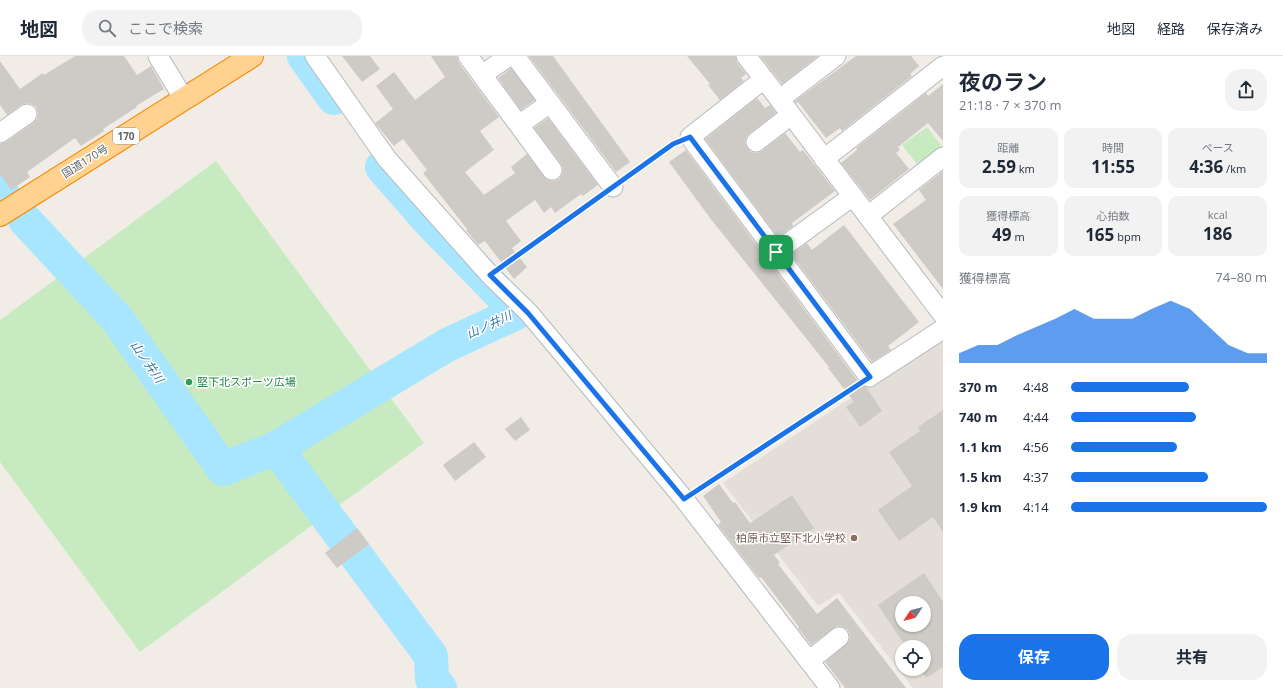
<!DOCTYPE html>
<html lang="ja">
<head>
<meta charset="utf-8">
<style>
	body { margin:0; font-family:"Open Sans","Noto Sans JP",sans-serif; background:#f2f2f3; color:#1f2937; height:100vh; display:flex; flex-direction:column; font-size:15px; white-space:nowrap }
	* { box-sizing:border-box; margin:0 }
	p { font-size:13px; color:#747a83 }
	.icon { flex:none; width:22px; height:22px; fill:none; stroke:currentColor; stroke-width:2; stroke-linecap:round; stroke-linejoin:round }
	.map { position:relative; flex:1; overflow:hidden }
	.drawer { display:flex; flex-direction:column; background:#fff; width:340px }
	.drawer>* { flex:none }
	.needle { width:26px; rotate:234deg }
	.controls { position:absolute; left:895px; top:540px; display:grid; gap:8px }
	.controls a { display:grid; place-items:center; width:36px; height:36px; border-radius:50%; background:#fff; box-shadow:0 1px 3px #0004; font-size:20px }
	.pin { position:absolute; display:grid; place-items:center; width:34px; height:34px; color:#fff; margin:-17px; border-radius:8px; box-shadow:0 2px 6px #0006 }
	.round { display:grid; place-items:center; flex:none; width:42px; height:42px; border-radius:16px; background:#f2f2f3 }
	.head { display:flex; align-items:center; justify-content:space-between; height:68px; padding:0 16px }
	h1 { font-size:22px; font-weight:700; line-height:30px }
	.metrics { display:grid; grid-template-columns:repeat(3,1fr); gap:6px; height:68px; padding:4px 16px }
	.metrics div { display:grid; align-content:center; border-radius:10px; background:#f2f2f3; text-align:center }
	.metrics b { font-size:17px; font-weight:700 }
	.metrics small { font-size:11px; font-weight:400 }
	.metrics p { font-size:11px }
	.chart { height:112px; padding:8px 16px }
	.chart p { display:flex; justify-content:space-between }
	.chart svg { width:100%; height:72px; margin-top:4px; fill:#1a73e8; opacity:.7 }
	.button { display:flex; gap:8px; margin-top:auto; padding:8px 16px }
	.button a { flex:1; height:46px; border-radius:16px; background:#1a73e8; color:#fff; font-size:16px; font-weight:700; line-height:46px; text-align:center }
	.button a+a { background:#f2f2f3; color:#1f2937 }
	ul { padding:0 16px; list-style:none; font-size:13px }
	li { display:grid; grid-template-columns:64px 48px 1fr; align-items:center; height:30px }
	li i { height:10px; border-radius:5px; background:#1a73e8 }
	header { display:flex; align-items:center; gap:24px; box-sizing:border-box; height:56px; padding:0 20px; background:#fff; border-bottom:1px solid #e0e1e3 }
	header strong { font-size:19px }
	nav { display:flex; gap:22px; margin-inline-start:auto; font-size:14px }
	.search { width:280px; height:36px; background:#f2f2f3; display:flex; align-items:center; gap:10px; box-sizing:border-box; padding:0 14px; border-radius:16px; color:#747a83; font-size:15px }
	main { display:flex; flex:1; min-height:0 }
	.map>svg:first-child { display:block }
	.education { fill:#e3ded7; fill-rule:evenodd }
	.green { fill:#c7eac1 }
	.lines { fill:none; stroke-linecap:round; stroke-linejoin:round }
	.stream { stroke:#a8e6ff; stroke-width:5.5 }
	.river { stroke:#a8e6ff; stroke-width:34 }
	.building { fill:#cecac5; fill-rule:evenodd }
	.minor-casing { stroke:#b6babd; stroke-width:21 }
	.highway-casing { stroke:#f78500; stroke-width:24 }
	.path { stroke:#a3dda9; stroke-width:2.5; stroke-dasharray:4 2; stroke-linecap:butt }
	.minor { stroke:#fff; stroke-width:19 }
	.highway { stroke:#ffd28f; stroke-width:22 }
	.route-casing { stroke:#fff; stroke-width:8 }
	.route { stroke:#1a73e8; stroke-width:5 }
	.leisure-dot { fill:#2e9e5b; stroke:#fff; stroke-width:1.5 }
	.education-dot { fill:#8d6e63; stroke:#fff; stroke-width:1.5 }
	.labels { text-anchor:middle; stroke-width:3; stroke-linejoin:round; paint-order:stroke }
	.shield { fill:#fff; stroke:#8e9295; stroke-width:1 }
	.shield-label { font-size:10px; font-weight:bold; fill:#5d6367 }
	.street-label { font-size:11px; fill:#5d6367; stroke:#fff }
	.leisure-label { font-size:11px; fill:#27864d; stroke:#fff; text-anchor:start }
	.education-label { font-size:11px; fill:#785e54; stroke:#fff; text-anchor:end }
	.water-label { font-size:12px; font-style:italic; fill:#34779e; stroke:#fff }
</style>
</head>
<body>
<header>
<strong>地図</strong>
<div class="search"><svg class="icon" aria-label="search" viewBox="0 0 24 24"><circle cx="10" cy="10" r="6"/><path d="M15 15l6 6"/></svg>ここで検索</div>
<nav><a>地図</a><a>経路</a><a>保存済み</a></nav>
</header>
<main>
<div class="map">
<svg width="943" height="632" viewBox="0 0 943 632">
	<rect width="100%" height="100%" fill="#f1ede6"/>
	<path class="education" d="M943,281V632H913L839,537L818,550L723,427ZM902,547H924V569H902ZM902,591H924V613H902Z"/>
	<g class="green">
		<path d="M927,71L942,91L918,109L902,89Z"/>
		<path d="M216,105L424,387L140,596L0,406V264Z"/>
	</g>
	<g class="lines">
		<path class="stream" d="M420,632L432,623"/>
		<g class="river">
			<path d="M304,0L334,42"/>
			<path d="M0,135L5,142"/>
			<path d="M25,164L117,263L223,413L276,392L447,289L518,256L430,166L382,111"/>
			<path d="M276,392L431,600L432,623L440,632"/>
		</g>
	</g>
	<g class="building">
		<path d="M75,0H124L137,19L151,10L164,33L136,50L137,51L103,73L104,75L81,90L75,82L27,116L30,121L11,134L0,118V88L6,86L33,67L37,63L38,57L36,51L31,48L26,47L21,49L7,59L0,49V5L20,33L43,17L44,19Z"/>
		<path d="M342,0H370L380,13L362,26Z"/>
		<path d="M431,0H457L459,7L499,61L480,75L494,94L465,116L484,139L515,117L511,111L527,98L547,124L554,125L559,123L562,118L563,112L561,108L534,72L548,62L598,129L583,140L581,138L555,157L551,151L544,157L535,144L506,165L521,185L512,192L527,211L514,223L485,185L478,189L466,174L467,173L423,117L427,114L403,83L394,90L375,67L393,53L376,30L394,16L415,44L445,21Z"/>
		<path d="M529,0H553L630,106L616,116Z"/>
		<path d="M687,0H735L737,7L746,18L741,22L744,25L720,44L708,29L710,28Z"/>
		<path d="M760,0H818L782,28Z"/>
		<path d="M856,0H911L919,10L910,18L912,20L842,75L840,72L826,82L798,46L796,48L795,45Z"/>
		<path d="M511,12L535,44L521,54L498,22Z"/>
		<path d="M943,28V85L928,67L898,91L900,94L896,97L909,113L870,144L841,107L857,94L856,92L926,37L928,40Z"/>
		<path d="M757,42L765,52L770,49L776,57L749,78L746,81L745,87L748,93L751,96L757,97L762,95L785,77L800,96L803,94L835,135L792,167L793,170L778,181L705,83Z"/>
		<path d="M686,94L860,328L866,331L882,355L860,371L846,351L854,346L828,312L829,311L710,162L669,106Z"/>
		<path d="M943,115V233L893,168L926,144L919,134Z"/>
		<path d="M844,169L919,266L888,290L891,294L872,306L791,198L807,187L812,194Z"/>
		<path d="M943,354V476L933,461L899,485L878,454L912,430L889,396L920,375L918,371Z"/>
		<path d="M521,361L530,374L515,385L505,373Z"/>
		<path d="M474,386L486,401L455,425L443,409Z"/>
		<path d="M719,428L733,447L735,446L750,467L792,439L814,472L774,499L780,507L778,508L817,558L837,542L906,632H845L825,606L849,585L850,580L848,574L843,571L837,570L811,589L798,572L799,571L761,521L759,522L718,469L721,466L703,440Z"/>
		<path d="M357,472L369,488L337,512L325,497Z"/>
		<path d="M924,517L943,546V611L926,622L920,613H924V591H906L878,549ZM902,547H924V569H902Z"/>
	</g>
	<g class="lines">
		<defs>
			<g id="minor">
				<path d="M158,0L184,43"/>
				<path d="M315,0L387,103L490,219L529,257L684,443L830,632"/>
				<path d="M468,0L552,114"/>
				<path d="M515,0L613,131"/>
				<path d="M746,0L764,23"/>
				<path d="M482,19L509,0"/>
				<path d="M780,43L836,0"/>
				<path d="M519,69L550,47"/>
				<path d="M0,77L27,58"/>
				<path d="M756,86L791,59"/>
				<path d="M824,103L943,10"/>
				<path d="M868,160L943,101"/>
				<path d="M776,196L853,140"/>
				<path d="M943,259L764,23L690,81L869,321L943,273"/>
				<path d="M809,605L839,581"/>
			</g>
			<path id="highway" d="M0,159L252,0"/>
		</defs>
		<use href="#minor" class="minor-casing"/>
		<use href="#highway" class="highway-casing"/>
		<g class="path">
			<path d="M627,121L674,88"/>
			<path d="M505,208L599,141"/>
			<path d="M699,433L854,331"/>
		</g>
		<use href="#minor" class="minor"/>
		<use href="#highway" class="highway"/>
	</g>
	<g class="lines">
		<defs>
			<path id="route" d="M690,81L870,321L684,443L528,257L490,219L673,88Z"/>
		</defs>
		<use href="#route" class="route-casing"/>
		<use href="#route" class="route"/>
	</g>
	<circle class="leisure-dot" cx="189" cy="326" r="4"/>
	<circle class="education-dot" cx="854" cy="482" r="4"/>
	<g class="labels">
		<rect class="shield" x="113" y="72" width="26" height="16" rx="3"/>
		<g class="shield-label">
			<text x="126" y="84">170</text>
		</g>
		<g class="street-label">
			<text transform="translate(85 105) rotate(-32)" y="4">国道170号</text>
		</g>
		<g class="leisure-label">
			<text x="197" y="330">堅下北スポーツ広場</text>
		</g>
		<g class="education-label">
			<text x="846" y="486">柏原市立堅下北小学校</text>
		</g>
		<g class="water-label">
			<text transform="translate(489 269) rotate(-25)" y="4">山ノ井川</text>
			<text transform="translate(147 306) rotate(55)" y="4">山ノ井川</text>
		</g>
	</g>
</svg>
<div class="controls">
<a><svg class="needle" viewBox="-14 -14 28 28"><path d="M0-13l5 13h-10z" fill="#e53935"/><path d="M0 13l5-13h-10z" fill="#747a83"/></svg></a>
<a><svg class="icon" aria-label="locate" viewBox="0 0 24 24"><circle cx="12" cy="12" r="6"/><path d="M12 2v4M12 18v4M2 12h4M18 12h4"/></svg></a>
</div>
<div class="pin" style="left:776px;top:196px;background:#1e9e55"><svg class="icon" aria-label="arrive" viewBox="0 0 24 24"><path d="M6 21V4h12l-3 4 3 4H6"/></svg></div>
</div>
<section class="drawer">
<div class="head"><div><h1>夜のラン</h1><p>21:18 · 7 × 370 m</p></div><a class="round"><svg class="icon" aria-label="share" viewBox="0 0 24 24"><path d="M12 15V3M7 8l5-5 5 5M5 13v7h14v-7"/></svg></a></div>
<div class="metrics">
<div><p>距離</p><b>2.59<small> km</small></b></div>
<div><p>時間</p><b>11:55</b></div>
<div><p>ペース</p><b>4:36<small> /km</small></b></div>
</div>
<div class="metrics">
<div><p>獲得標高</p><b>49<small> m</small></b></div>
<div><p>心拍数</p><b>165<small> bpm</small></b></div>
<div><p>kcal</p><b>186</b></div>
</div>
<div class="chart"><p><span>獲得標高</span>74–80 m</p>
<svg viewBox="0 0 160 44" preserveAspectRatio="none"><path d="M0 44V38L10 33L20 33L30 27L40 22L50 17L60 11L70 17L80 17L90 17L100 11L110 6L120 11L130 22L140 33L150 38L160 38V44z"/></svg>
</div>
<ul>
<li><b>370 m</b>4:48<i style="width:60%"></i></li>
<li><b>740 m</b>4:44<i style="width:64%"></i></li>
<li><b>1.1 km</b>4:56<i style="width:54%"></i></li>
<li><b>1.5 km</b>4:37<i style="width:70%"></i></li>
<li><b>1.9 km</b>4:14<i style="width:100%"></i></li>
</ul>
<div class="button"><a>保存</a><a>共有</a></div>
</section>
</main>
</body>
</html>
